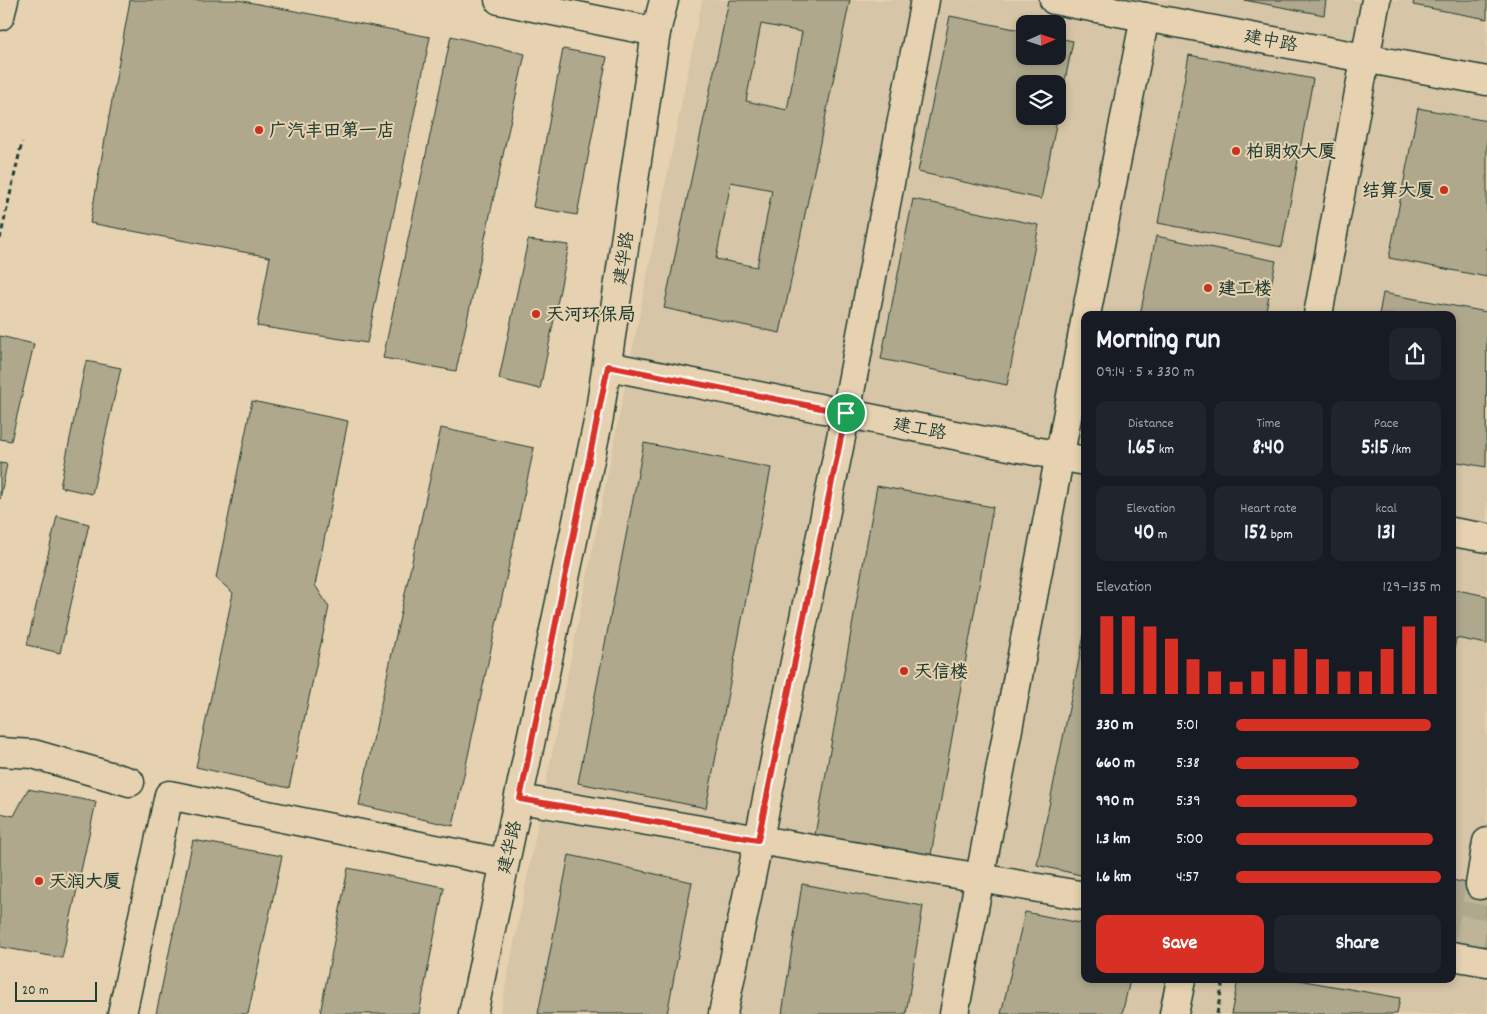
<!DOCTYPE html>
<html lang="en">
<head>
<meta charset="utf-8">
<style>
	body { margin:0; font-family:Dekko,"LXGW WenKai TC",sans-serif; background:#20242c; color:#f1f3f6; height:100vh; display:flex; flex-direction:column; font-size:19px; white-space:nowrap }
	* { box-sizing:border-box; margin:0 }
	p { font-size:16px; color:#9ea1a6 }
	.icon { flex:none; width:28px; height:28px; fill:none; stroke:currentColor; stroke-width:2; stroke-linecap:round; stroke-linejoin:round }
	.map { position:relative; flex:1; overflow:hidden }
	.drawer { position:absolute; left:1081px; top:311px; width:375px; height:672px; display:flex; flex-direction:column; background:#171b24; border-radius:10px; box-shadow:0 2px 8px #0003 }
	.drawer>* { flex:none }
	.needle { width:32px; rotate:87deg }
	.tools { position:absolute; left:1016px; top:15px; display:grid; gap:10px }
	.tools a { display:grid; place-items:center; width:50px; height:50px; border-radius:10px; background:#171b24; box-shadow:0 2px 8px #0003; font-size:25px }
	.scale { position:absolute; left:15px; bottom:12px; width:82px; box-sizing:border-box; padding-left:5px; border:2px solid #1f3d34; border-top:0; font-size:14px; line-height:18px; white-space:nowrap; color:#1f3d34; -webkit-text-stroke:4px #e6d2b0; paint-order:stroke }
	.pin { position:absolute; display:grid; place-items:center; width:42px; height:42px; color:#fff; margin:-21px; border:2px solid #fff; border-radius:50%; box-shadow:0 1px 5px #0007 }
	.round { display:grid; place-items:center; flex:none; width:52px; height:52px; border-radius:10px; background:#20242c }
	.overview { display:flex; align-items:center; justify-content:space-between; height:85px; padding:0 15px }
	h1 { font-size:28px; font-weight:800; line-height:38px }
	.stats { display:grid; grid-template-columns:repeat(3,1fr); gap:8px; height:85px; padding:5px 15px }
	.stats div { display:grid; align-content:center; border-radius:10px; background:#20242c; text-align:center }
	.stats b { font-size:21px; font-weight:800 }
	.stats small { font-size:14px; font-weight:400 }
	.stats p { font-size:14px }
	.chart { height:140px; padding:10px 15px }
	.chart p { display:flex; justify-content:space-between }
	.chart svg { width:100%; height:90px; margin-top:5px; stroke:#d93025; stroke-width:6 }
	.action { display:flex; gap:10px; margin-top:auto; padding:10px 15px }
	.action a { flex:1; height:58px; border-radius:10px; background:#d93025; color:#fff; font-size:20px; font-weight:800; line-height:58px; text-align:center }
	.action a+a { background:#20242c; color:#f1f3f6 }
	ul { padding:0 15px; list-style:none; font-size:16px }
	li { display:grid; grid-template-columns:80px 60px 1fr; align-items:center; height:38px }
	li i { height:12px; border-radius:6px; background:#d93025 }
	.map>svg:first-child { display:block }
	.built { fill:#d6c5a6; fill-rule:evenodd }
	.building { fill:#afa88d; stroke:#1f3d34; fill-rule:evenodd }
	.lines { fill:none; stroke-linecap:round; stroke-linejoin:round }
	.minor-tunnel { stroke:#beb497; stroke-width:28; stroke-dasharray:28 14; stroke-linecap:butt }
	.minor-casing { stroke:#1f3d34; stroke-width:31 }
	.major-casing { stroke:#1f3d34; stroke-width:31 }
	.path { stroke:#1f3d34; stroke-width:3; stroke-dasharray:5 4; stroke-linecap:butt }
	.minor { stroke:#e6d2b0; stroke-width:28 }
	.major { stroke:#e6d2b0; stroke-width:28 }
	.route-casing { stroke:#fff; stroke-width:10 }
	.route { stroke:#d93025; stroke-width:6 }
	.poi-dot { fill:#c8321e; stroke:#e6d2b0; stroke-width:2 }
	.labels { text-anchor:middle; stroke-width:4; stroke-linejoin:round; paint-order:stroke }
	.street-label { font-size:18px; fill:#1f3d34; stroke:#e6d2b0 }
	.poi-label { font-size:18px; font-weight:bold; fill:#1f3d34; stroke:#e6d2b0; text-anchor:start }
</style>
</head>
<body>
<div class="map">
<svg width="1487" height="1014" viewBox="0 0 1487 1014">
	<rect width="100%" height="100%" fill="#e6d2b0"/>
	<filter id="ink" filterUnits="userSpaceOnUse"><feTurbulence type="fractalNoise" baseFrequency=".02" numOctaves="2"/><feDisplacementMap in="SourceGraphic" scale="10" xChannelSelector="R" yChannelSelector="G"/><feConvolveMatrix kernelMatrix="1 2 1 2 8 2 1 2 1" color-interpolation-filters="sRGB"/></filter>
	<g filter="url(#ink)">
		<path class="built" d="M702,0H1487V1014H500ZM1025,24H1058V56H1025ZM1025,84H1058V116H1025ZM1085,315H1452V980H1085Z"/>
		<g class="building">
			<path d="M130,0H238L430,37L367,343L257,326L270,257L90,223Z"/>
			<path d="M729,0H850L780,333L664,308ZM761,24L802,32L787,110L746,101ZM731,182L772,190L757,267L716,259Z"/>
			<path d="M1244,0H1326L1324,15Z"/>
			<path d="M1414,0H1487V19L1413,5Z"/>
			<path d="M950,16L1025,31V56H1058V38L1073,41L1041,199L918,172ZM1025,84H1058V116H1025Z"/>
			<path d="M451,36L525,54L456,371L383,358Z"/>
			<path d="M563,49L607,57L577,215L533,207Z"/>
			<path d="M1189,55L1313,79L1282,247L1158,223Z"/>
			<path d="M1418,108L1487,121V277L1389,258Z"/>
			<path d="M913,199L1039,225L1007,385L881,359Z"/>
			<path d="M1156,236L1276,261L1265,315H1140Z"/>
			<path d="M528,240L569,245L540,389L499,379Z"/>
			<path d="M1383,293L1487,312L1486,467L1452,461V315H1379Z"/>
			<path d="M0,336L34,344L11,441L0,439Z"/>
			<path d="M86,361L121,368L92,494L60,487Z"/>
			<path d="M252,401L348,421L315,585L329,607L289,788L196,767L233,593L216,578Z"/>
			<path d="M441,428L534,448L453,826L359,805Z"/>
			<path d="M644,443L771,468L706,808L578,783Z"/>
			<path d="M0,463L7,464L0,499Z"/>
			<path d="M877,486L993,507L931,855L815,835Z"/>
			<path d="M57,516L89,524L60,653L27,645Z"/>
			<path d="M1452,589L1487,596V644L1456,638L1452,661Z"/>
			<path d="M1085,630V876L1037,865Z"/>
			<path d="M28,789L96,802L62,958L0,947V813L14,816Z"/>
			<path d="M193,840L282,856L248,1014H156Z"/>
			<path d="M569,855L692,882L667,1014H538Z"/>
			<path d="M348,868L444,887L419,1014H320Z"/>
			<path d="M1452,880L1487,887V949L1452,942Z"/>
			<path d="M802,884L923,906L906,1014H782Z"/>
			<path d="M1025,912L1085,924V980H1130L1122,1014H1001Z"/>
			<path d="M1238,980H1299L1400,998L1397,1014H1231Z"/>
		</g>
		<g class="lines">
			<path class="minor-tunnel" d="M1469,945L1480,885"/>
			<defs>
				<g id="minor">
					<path d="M499,0L656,32"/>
					<path d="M1054,0L1487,81"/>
					<path d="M1086,315L1145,17"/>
					<path d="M1318,315L1376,0"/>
					<path d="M608,366L1085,461"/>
					<path d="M1452,532L1487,538"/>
					<path d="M0,752L33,754L130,782"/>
					<path d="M520,799L1085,896"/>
					<path d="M1480,885L1487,842"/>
					<path d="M1452,956L1487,962"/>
					<path d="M122,1014L169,795L504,863"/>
					<path d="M473,1014L599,417L656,32L664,0"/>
					<path d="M723,1014L846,413L925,0"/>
					<path d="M954,1014L1085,322"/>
					<path d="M1174,1014L1181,980"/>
				</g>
				<path id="major" d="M0,16L4,0"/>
			</defs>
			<use href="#minor" class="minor-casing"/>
			<use href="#major" class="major-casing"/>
			<g class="path">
				<path d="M0,239L22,142"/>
				<path d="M1217,1014L1223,980"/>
			</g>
			<use href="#minor" class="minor"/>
			<use href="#major" class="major"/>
		</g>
	</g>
	<g class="lines" filter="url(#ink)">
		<defs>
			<path id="route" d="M608,366L846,413L758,840L520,799Z"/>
		</defs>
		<use href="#route" class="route-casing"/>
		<use href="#route" class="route"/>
	</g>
	<g class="poi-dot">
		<circle cx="259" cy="130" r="5"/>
		<circle cx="1236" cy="151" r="5"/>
		<circle cx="1444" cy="190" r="5"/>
		<circle cx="1208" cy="288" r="5"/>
		<circle cx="536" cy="314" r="5"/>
		<circle cx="904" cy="671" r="5"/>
		<circle cx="39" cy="881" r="5"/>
	</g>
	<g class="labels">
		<g class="street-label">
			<text transform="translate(1271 40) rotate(11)" y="6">建中路</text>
			<text transform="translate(623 258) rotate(-82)" y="6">建华路</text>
			<text transform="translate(920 428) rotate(11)" y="6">建工路</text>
			<text transform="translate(509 847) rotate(-77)" y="6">建华路</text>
		</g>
		<g class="poi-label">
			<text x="269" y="136">广汽丰田第一店</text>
			<text x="1246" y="157">柏朗奴大厦</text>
			<text x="1434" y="196" text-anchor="end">结算大厦</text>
			<text x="1218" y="294">建工楼</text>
			<text x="546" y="320">天河环保局</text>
			<text x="914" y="677">天信楼</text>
			<text x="49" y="887">天润大厦</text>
		</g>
	</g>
</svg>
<div class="tools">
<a><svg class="needle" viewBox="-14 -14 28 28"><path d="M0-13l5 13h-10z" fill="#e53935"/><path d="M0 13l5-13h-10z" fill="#9ea1a6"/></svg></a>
<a><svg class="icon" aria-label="layers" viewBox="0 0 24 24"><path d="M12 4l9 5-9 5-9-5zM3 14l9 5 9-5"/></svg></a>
</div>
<div class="scale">20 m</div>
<div class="pin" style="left:846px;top:413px;background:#1e9e55"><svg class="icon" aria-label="arrive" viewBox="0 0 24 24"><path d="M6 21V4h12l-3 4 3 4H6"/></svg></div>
<section class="drawer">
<div class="overview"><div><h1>Morning run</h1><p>09:14 · 5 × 330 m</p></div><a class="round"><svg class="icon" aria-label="share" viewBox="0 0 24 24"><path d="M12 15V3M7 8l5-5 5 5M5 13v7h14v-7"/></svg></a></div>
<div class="stats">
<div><p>Distance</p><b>1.65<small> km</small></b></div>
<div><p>Time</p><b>8:40</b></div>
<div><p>Pace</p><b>5:15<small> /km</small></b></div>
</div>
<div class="stats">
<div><p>Elevation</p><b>40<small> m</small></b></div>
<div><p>Heart rate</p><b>152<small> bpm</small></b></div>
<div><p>kcal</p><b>131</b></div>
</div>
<div class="chart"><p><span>Elevation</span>129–135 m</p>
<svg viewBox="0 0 160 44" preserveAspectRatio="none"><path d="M5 44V6M15 44V6M25 44V11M35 44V17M45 44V27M55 44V33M65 44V38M75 44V33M85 44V27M95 44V22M105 44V27M115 44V33M125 44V33M135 44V22M145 44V11M155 44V6"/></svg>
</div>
<ul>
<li><b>330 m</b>5:01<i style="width:95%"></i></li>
<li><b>660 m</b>5:38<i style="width:60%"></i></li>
<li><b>990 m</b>5:39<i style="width:59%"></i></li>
<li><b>1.3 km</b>5:00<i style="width:96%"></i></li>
<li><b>1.6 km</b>4:57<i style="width:100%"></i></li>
</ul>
<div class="action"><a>Save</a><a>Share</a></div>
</section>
</div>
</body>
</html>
